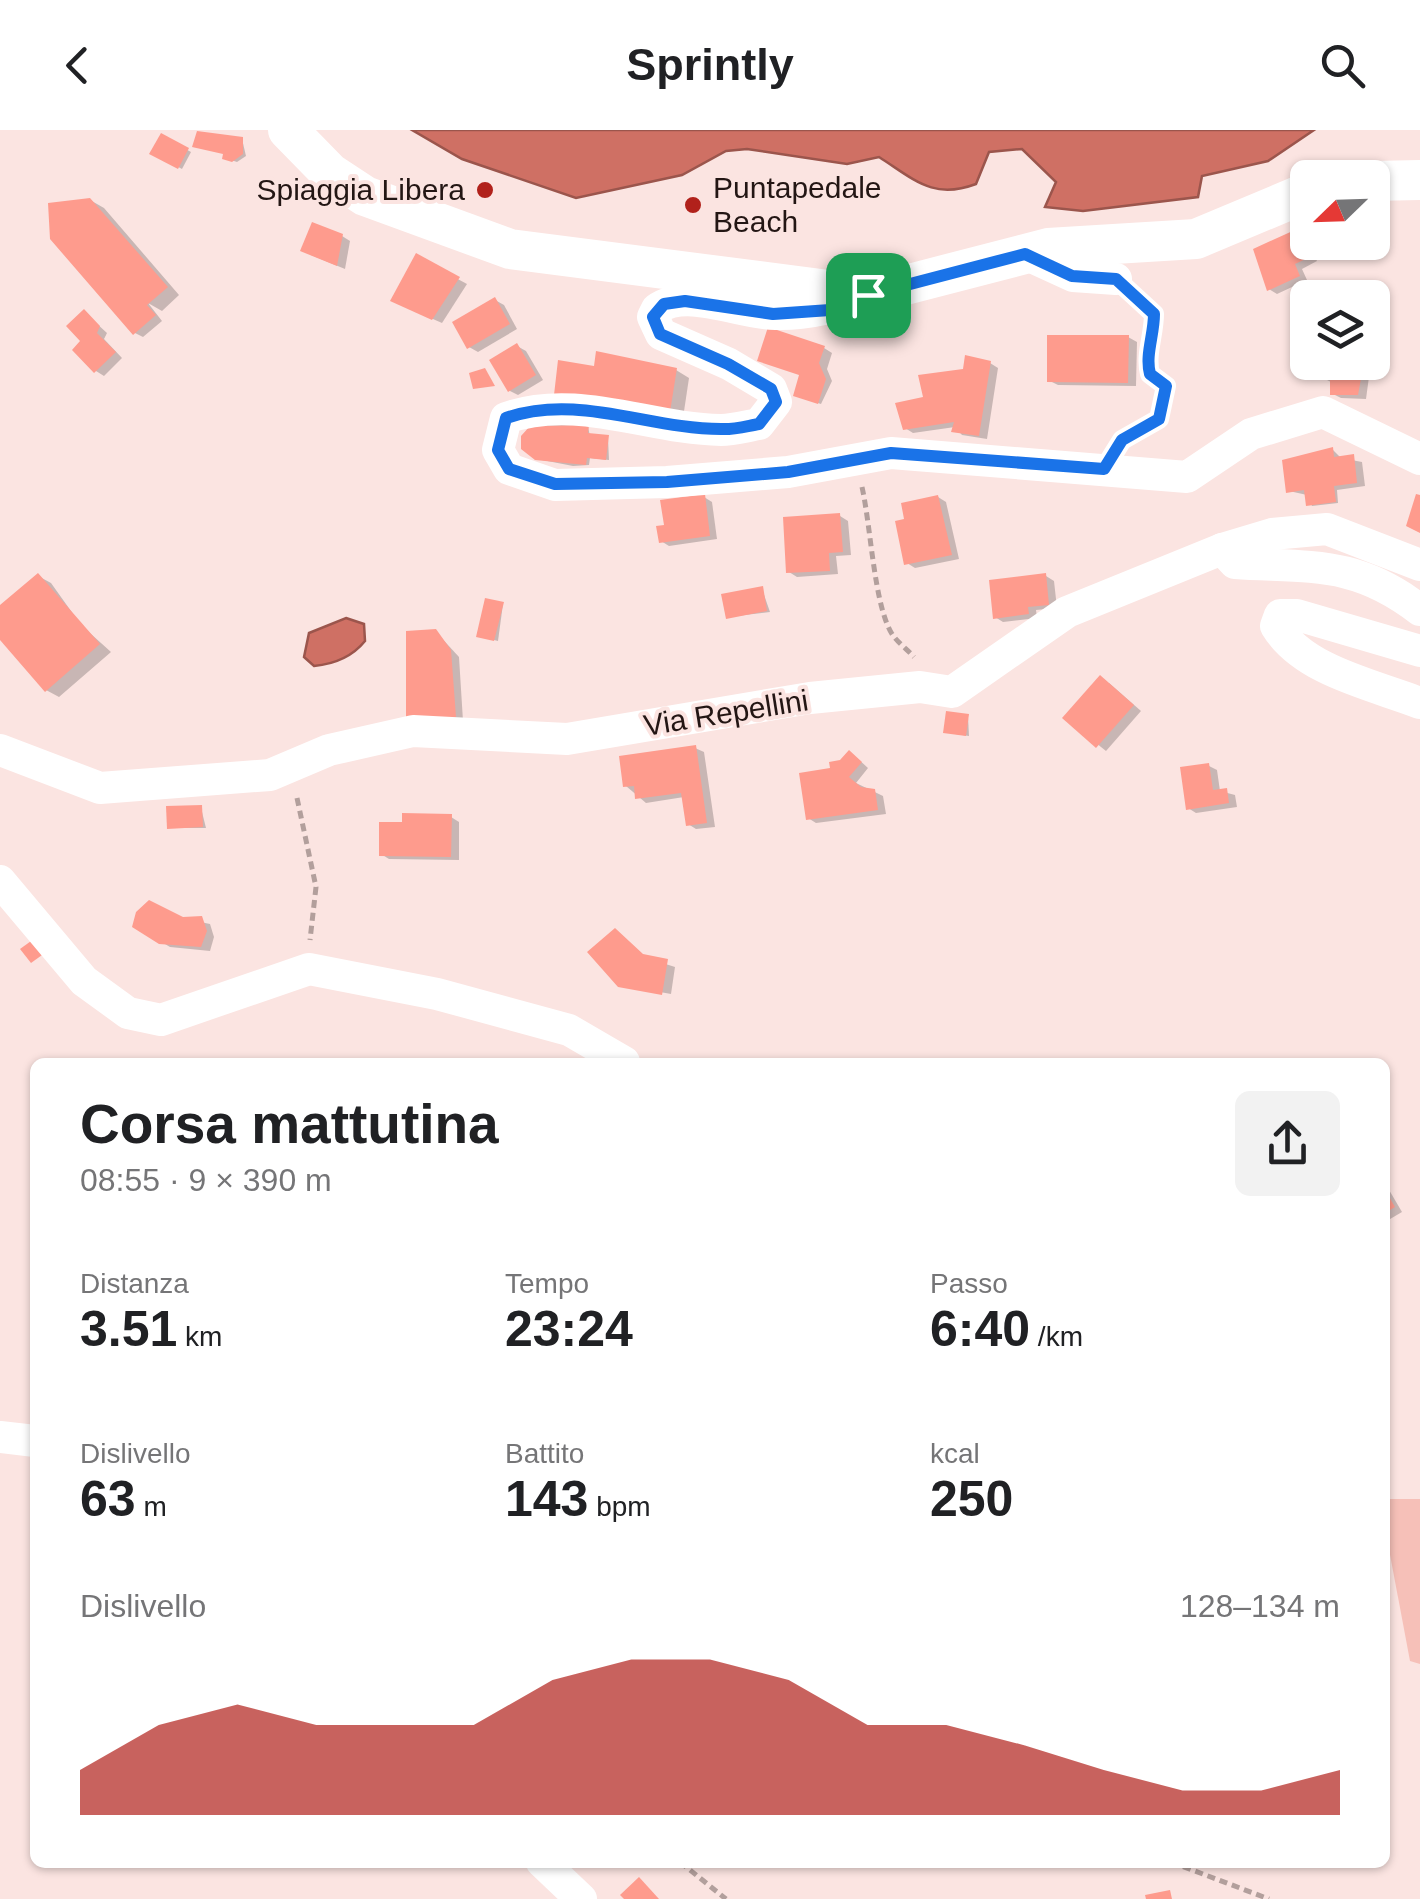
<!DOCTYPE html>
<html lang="it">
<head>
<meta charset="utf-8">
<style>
	body { margin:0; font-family:Helvetica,sans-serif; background:#f2f2f2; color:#202124; height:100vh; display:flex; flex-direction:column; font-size:38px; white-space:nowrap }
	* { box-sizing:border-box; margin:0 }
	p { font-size:32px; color:#757577 }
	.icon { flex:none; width:55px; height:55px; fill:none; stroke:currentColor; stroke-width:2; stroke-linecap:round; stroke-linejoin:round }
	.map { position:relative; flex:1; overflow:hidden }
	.details { position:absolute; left:30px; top:928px; width:1360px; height:810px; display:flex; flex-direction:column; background:#fff; border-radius:15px; box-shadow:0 2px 8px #0004 }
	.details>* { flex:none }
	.needle { width:65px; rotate:247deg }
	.tools { position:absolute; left:1290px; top:30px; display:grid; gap:20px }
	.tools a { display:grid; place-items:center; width:100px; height:100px; border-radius:15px; background:#fff; box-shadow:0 2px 8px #0004; font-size:50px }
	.pin { position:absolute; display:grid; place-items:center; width:85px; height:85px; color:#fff; margin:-42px; border-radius:20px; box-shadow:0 5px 15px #0006 }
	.round { display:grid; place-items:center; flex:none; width:105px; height:105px; border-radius:15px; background:#f2f2f2 }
	.head { display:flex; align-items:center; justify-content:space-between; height:170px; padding:0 50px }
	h1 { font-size:55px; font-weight:600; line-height:75px }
	.stats { display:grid; grid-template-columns:repeat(3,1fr); gap:15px; height:170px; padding:10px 50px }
	.stats div { display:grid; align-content:center }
	.stats b { font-size:50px; font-weight:600 }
	.stats small { font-size:28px; font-weight:400 }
	.stats p { font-size:28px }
	.chart { height:280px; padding:20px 50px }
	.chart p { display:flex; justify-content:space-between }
	.chart svg { width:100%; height:180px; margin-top:10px; fill:#b1211b; opacity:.7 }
	header { display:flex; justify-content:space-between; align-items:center; height:130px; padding:0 50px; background:#fff; font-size:45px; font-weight:600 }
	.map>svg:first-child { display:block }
	.green { fill:#f6c0b8 }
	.water { fill:#cf7064; stroke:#9b554c; stroke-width:2.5 }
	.shadow { fill:#0003 }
	.building { fill:#fe9b8d }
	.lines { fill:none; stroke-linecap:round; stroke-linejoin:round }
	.path { stroke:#b29f9c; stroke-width:5; stroke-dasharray:8 5; stroke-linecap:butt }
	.minor { stroke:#fff; stroke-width:32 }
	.major { stroke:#fff; stroke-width:40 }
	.route-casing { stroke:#fff; stroke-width:20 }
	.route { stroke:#1a73e8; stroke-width:12 }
	.poi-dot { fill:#b1211b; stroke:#fbe4e1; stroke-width:4 }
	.labels { text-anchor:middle; stroke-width:8; stroke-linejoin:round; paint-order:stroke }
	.poi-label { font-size:30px; fill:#231614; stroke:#fbe4e1; text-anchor:start }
	.street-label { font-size:30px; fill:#231614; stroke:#fbe4e1 }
</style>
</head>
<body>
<header><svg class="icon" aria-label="back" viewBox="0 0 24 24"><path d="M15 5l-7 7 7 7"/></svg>Sprintly<svg class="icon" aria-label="search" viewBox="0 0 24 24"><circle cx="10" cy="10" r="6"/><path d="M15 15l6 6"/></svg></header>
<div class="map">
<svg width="1420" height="1769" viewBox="0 0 1420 1769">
	<rect width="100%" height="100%" fill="#fbe4e1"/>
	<path class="green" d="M1385,1369H1420V1534L1410,1531L1385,1398Z"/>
	<g class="water">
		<path d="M412,0H1314L1268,31L1202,46L1198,67L1083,81L1045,77L1056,52L1022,19L989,22L976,54C933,70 915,50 879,27L847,34L747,19L726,21L682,45L576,68L462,29Z"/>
		<path d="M346,488L364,494L365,511C352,527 335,534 314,536L304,527L309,503Z"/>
	</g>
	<g class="shadow">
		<path d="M162,6L191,22L182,39L152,23Z"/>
		<path d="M242,9L246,26L237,32L228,29Z"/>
		<path d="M90,70L104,78L179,165L162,181L148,173L162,191L143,207L135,203Z"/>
		<path d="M1297,101L1305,106L1317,131L1302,139L1307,150L1277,164L1269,159Z"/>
		<path d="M342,106L350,111L345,139L311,125Z"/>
		<path d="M417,127L467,154L442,193L401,175Z"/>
		<path d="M495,170L504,175L517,199L478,222L469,217Z"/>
		<path d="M84,182L107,203L104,209L122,228L104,246L96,241L84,211Z"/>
		<path d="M1128,207L1137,212L1136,256L1058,255L1050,251Z"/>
		<path d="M517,216L526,221L543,250L518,265L510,261Z"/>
		<path d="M824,218L832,223L827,239L832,251L821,274L799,267Z"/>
		<path d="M1323,232H1371L1366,269L1341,268L1333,264V253L1323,248Z"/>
		<path d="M990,233L998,238L987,309L962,305L955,297L913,303L905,298L965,241Z"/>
		<path d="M596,238L676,240L689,248L683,288Z"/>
		<path d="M540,293L588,297L590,306L608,308L609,330L590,328L589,335L573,336L537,329Z"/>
		<path d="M1333,320L1341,328L1362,332L1365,356L1337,360L1338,373L1312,376L1307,365L1289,361Z"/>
		<path d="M704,367L712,372L717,409L669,416L661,411Z"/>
		<path d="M938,367L946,372L959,429L915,438L907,433Z"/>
		<path d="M840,386L848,391L851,425L836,426L838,444L797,447L789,442Z"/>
		<path d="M38,446L51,453L81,495L111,522L59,567L46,560L0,507V479Z"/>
		<path d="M1046,446L1054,451L1057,478L1036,480L1037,488L1003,492L995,487Z"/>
		<path d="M762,459L770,482L728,487Z"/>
		<path d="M503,474L498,511L482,507Z"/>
		<path d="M436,502L459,527L463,591L417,594Z"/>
		<path d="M1109,553L1141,581L1106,621L1065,588Z"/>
		<path d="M968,587L969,606L949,603Z"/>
		<path d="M695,618L704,622L715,697L696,699L688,694L684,667L646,673L626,656Z"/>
		<path d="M857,628L868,638L856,653L883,666L886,684L816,693L808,688L833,640Z"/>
		<path d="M1209,636L1217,640L1220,661L1235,665L1237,677L1196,683L1188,678Z"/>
		<path d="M201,678L206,698H170Z"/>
		<path d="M451,687L459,692V730L389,729L381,724L405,694Z"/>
		<path d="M172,786L210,794L214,807L210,821L170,817L135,796Z"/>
		<path d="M615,801L647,828L675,837L671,864L621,855Z"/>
		<path d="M1385,1053L1402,1082L1385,1092Z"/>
	</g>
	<g class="building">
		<path d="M197,1L243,7V24L232,32L222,29L223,24L192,17Z"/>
		<path d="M161,3L189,18L178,39L149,24Z"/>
		<path d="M90,68L168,157L147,175L156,185L133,205L50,109L48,73Z"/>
		<path d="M312,92L343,104L337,136L300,121Z"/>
		<path d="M1297,99L1310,127L1295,134L1300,146L1267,161L1253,119Z"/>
		<path d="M416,123L460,147L432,190L390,171Z"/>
		<path d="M495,167L510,194L467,219L452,192Z"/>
		<path d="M84,179L100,196L97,203L116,222L94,243L72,220L80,211L66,196Z"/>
		<path d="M768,197L825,216L819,233L826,249L818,274L793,266L799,245L757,231Z"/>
		<path d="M1047,205H1129L1128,253L1047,252Z"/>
		<path d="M517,213L536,245L508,262L489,230Z"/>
		<path d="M596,221L677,238L670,282L554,265L558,230L594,236Z"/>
		<path d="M965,225L991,231L979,306L951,302L954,292L903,300L895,273L923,267L918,245L963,239Z"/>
		<path d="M1321,232H1364L1358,265H1330V249H1321Z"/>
		<path d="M485,238L495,256L473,259L469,243Z"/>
		<path d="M589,295L588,303L609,305L606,330L587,328L586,335L535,330L521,319V306L530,296Z"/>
		<path d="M1333,317L1334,327L1354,324L1357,353L1334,356L1336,372L1306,376L1304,360L1286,363L1282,330Z"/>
		<path d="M705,364L710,406L659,413L656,396L664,395L660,370Z"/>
		<path d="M1416,364L1420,365V403L1406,396Z"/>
		<path d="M938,365L952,425L904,435L895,391L904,389L901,373Z"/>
		<path d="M840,383L843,422L829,423L830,441L786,443L783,387Z"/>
		<path d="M38,443L100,514L45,562L0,510V475Z"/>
		<path d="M1046,443L1049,475L1028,477L1029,484L993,489L989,450Z"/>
		<path d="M763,456L767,481L726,489L721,464Z"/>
		<path d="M485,468L504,472L494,511L476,507Z"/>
		<path d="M436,499L451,520L456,587L406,591V501Z"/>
		<path d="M1100,545L1134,575L1096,618L1062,588Z"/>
		<path d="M946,581L969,584L966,606L943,603Z"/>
		<path d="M696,615L707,693L686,696L681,663L635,669L634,656L623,657L619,626Z"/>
		<path d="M849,620L862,632L849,647L861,657L875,659L878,680L806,690L799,643L830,638L829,632L840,630Z"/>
		<path d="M1209,633L1213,660L1227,658L1229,673L1186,680L1180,637Z"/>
		<path d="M202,675L203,697L167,699L166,676Z"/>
		<path d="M402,683L452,684L451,727L379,726V692H402Z"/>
		<path d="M149,770L183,787L202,786L207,801L201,817L159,814L132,797L136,782Z"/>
		<path d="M615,798L643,824L668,829L662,865L618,857L587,822Z"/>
		<path d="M38,806L49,820L31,833L20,819Z"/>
		<path d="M1385,1060L1395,1077L1385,1083Z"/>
		<path d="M639,1747L659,1769H624L620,1765Z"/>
		<path d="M1170,1760L1172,1769H1146L1145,1765Z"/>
	</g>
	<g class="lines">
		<g class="path">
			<path d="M1121,312L1159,289L1166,256L1150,244C1145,225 1154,205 1153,184L1138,167"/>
			<path d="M862,357C871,397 874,475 892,504C898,513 908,520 914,527"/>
			<path d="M297,668L316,757L310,810"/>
			<path d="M680,1732L726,1769"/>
			<path d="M1171,1732L1269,1769"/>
		</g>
		<g class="minor">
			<path d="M1025,124L1073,146L1116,149"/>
			<path d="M867,165C837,177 808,185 775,184C741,184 686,157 657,179L653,187L661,204L729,234L771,259L776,272L759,294C747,296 733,300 721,300C649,299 577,263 506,288L498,320L509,339L555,355L667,352L788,342L891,323L1187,347L1251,304L1323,282L1420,329"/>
			<path d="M1222,419L1235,433C1311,438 1355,430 1420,480"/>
			<path d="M1420,521L1297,485H1280L1276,496C1303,541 1374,555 1420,573"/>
			<path d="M0,620L100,658L270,645L329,620L413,601L567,609L810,568L920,557L952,562L1067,482L1222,419L1272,404L1327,399L1420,435"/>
			<path d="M0,751L84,851L128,883L161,890L309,839L437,864L569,900L624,932"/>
			<path d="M0,1307L35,1311"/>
			<path d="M542,1732L581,1769"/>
		</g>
		<g class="major">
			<path d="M288,0L330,43L365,66L510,119L867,165L1048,118L1196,109L1308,62"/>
			<path d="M1372,51L1420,50"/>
		</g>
	</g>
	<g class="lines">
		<defs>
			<path id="route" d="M1025,124L1072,146L1116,149L1154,184C1154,205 1145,225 1150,244L1166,256L1159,289L1122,310L1104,339L891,323L788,342L667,352L555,354L509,339L498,320L506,288C577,263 649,299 721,299C733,300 747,296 759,294L776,272L771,259L728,234L660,204L653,187L664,174L685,171L773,184L830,180L868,165Z"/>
		</defs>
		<use href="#route" class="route-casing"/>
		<use href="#route" class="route"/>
	</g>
	<g class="poi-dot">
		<circle cx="485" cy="60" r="10"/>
		<circle cx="693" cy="75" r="10"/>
	</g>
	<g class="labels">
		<g class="poi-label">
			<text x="713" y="68">Puntapedale<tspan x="713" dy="34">Beach</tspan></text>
			<text x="465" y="70" text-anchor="end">Spiaggia Libera</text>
		</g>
		<g class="street-label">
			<text transform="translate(726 583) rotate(-9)" y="10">Via Repellini</text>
		</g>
	</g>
</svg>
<div class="tools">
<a><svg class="needle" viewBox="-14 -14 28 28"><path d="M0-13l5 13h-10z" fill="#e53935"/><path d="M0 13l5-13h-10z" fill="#757577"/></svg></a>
<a><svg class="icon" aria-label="layers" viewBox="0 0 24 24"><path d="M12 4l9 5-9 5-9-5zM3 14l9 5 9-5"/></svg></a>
</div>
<div class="pin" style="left:868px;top:165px;background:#1e9e55"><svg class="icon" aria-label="arrive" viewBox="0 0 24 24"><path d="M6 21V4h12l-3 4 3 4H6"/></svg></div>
<section class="details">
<div class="head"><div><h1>Corsa mattutina</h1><p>08:55 · 9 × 390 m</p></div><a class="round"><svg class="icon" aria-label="share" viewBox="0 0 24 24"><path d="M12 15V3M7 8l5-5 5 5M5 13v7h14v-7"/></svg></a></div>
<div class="stats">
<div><p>Distanza</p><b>3.51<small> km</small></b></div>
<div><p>Tempo</p><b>23:24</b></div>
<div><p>Passo</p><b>6:40<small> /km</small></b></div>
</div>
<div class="stats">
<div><p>Dislivello</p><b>63<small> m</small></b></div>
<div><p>Battito</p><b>143<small> bpm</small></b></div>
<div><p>kcal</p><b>250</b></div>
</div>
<div class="chart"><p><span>Dislivello</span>128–134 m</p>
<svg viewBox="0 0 160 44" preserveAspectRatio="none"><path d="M0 44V33L10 22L20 17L30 22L40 22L50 22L60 11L70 6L80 6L90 11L100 22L110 22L120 27L130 33L140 38L150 38L160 33V44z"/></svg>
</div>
</section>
</div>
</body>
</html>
